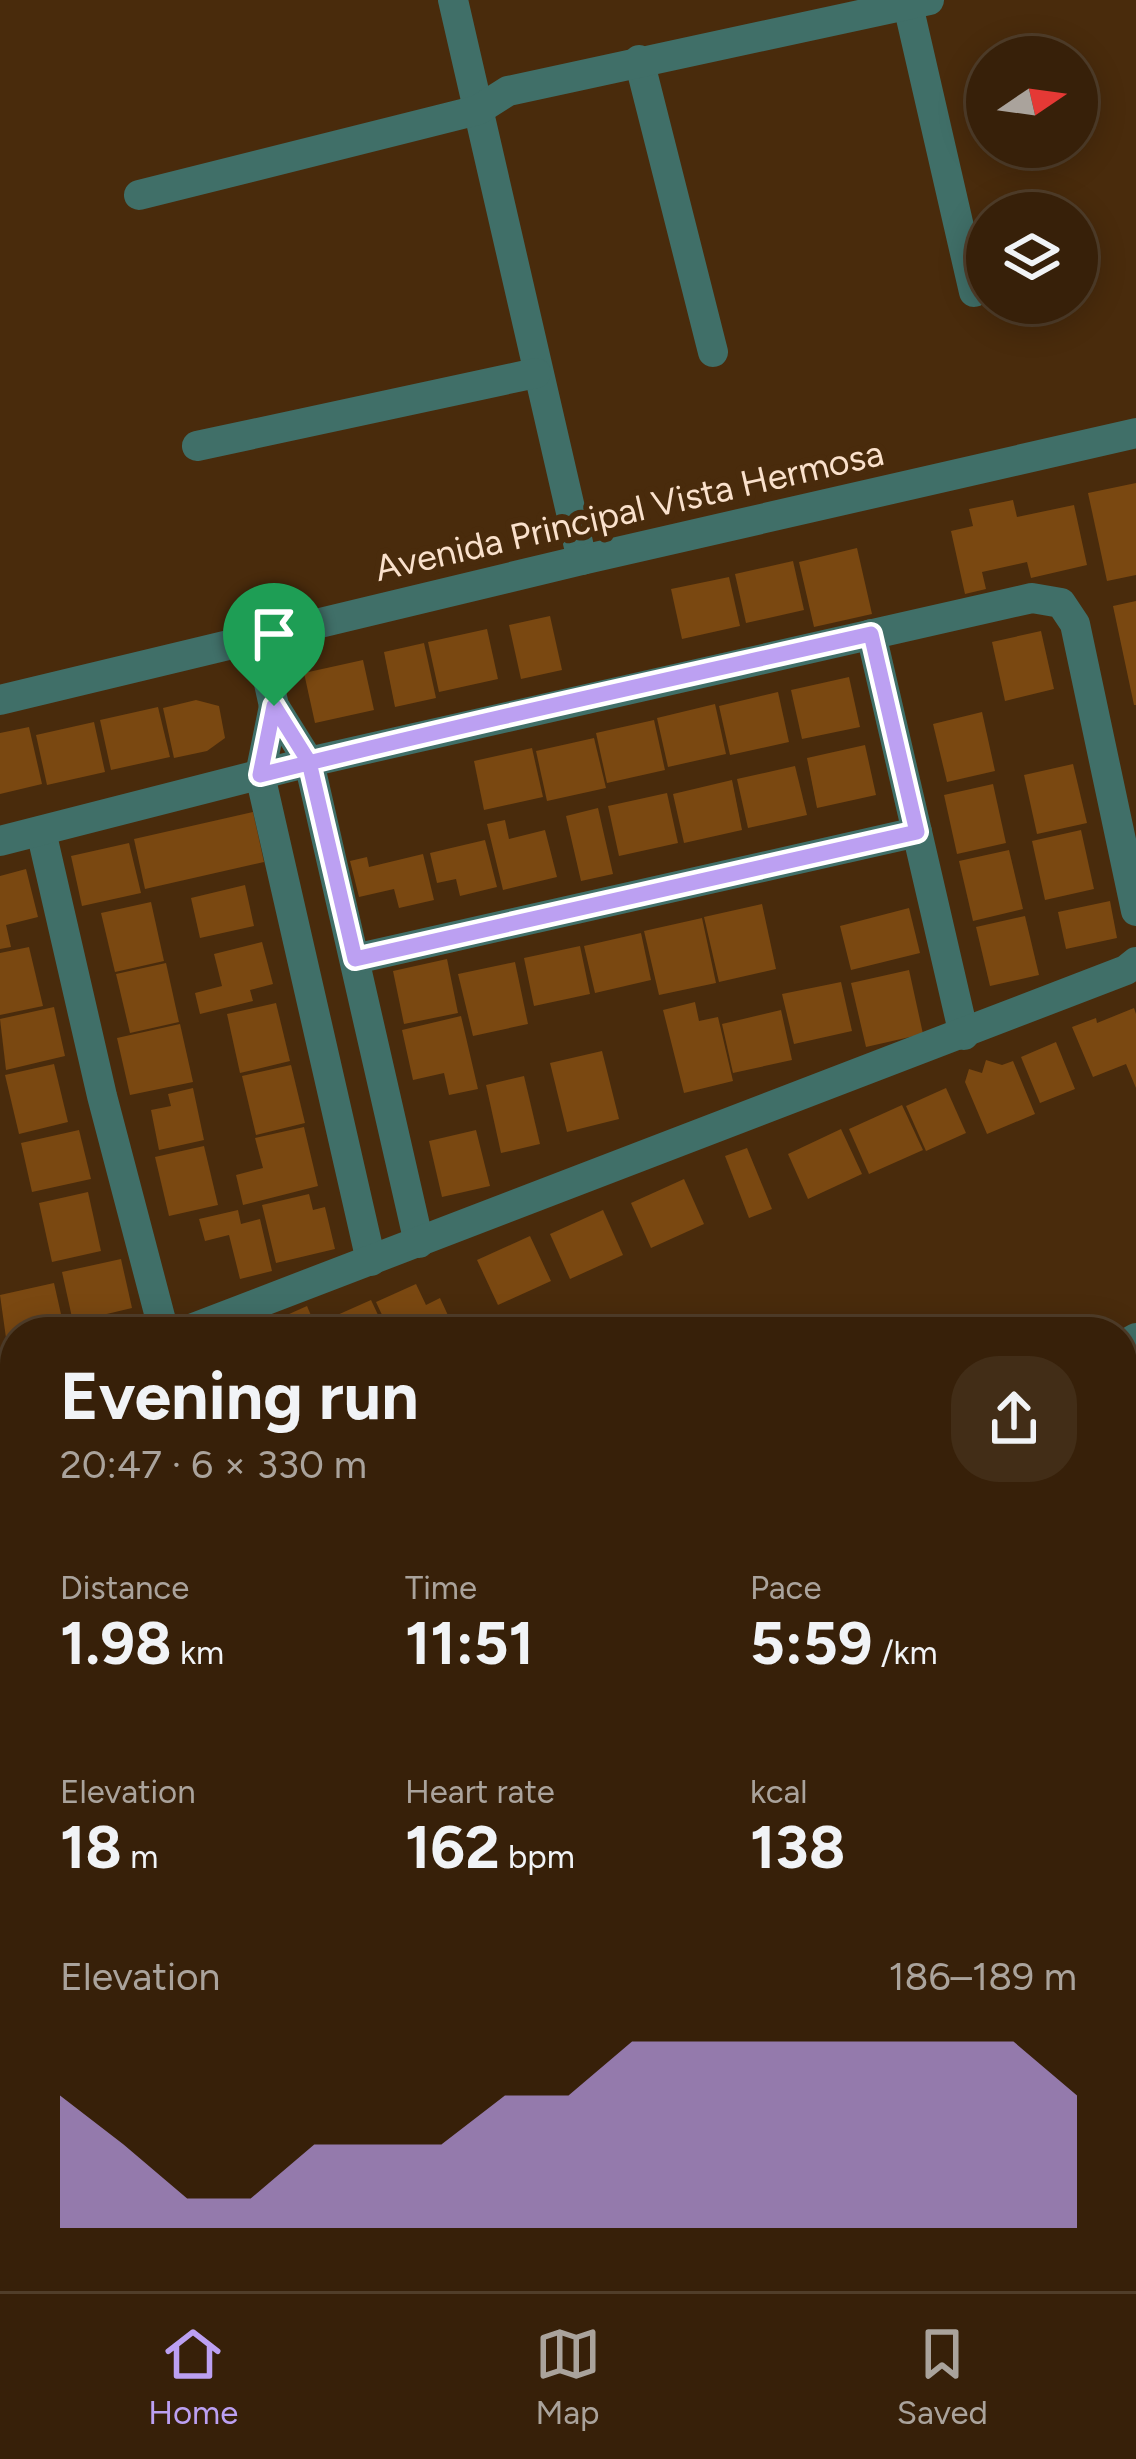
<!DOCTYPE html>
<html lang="en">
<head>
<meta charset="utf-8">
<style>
	body { margin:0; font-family:Figtree,sans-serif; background:#422d17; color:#f1f3f6; height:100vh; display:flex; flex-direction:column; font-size:45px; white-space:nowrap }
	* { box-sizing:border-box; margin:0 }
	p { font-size:39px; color:#aaa39c }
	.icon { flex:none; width:66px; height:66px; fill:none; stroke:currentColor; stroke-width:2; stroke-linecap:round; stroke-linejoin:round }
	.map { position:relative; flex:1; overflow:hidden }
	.side { position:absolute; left:0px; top:1317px; width:1137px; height:975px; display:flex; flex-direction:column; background:#372009; border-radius:48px 48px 0 0; box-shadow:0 6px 30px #0003,0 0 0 3px #513e2a }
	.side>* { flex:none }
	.needle { width:78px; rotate:77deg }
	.buttons { position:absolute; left:966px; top:36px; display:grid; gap:24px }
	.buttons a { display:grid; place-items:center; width:132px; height:132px; border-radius:50%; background:#372009; box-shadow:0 6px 30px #0003,0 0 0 3px #513e2a; font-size:60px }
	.pin { position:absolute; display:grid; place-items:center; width:102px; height:102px; color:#fff; margin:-123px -51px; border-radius:50% 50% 50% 0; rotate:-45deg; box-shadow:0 0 12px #0007 }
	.pin .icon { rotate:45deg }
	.round { display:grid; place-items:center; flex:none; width:126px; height:126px; border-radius:48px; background:#422d17 }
	.headline { display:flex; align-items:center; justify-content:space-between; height:204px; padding:0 60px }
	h1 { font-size:66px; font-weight:700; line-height:90px }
	.stats { display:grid; grid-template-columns:repeat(3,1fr); gap:18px; height:204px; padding:12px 60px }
	.stats div { display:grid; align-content:center }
	.stats b { font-size:60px; font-weight:700 }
	.stats small { font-size:33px; font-weight:400 }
	.stats p { font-size:33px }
	.chart { height:336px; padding:24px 60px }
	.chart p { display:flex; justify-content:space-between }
	.chart svg { width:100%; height:216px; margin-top:12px; fill:#bca0f2; opacity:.7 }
	.tab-bar { display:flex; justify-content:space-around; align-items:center; height:168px; border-top:3px solid #513e2a; background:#372009; font-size:33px; color:#aaa39c }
	.tab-bar a { display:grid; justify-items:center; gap:6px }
	.tab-bar .on { color:#bca0f2 }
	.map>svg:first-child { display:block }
	.building { fill:#7a4811 }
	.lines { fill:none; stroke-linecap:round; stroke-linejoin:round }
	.street { stroke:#406f68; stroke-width:30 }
	.route-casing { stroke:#fff; stroke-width:24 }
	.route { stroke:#bca0f2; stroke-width:15 }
	.labels { text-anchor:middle; stroke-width:12; stroke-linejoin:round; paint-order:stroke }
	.street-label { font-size:36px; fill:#fae1cc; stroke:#492b0c }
</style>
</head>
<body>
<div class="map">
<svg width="1136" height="2291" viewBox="0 0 1136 2291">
	<rect width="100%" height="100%" fill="#492b0c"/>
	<g class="building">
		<path d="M1136,483V575L1107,581L1088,493Z"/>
		<path d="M1013,500L1017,517L1074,505L1087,565L1031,578L1027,562L982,572L986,589L965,594L951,531L973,526L969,509Z"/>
		<path d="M857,548L872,614L814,627L799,562Z"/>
		<path d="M793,561L804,610L746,623L735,574Z"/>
		<path d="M729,577L740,626L682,639L671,589Z"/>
		<path d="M1136,601V705H1134L1113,606Z"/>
		<path d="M550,616L562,670L521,679L509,625Z"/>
		<path d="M487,629L498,679L439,692L428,642Z"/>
		<path d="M1041,631L1054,689L1005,701L992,642Z"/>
		<path d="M424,643L436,698L395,707L384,652Z"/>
		<path d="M363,660L374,710L315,723L304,673Z"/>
		<path d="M849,677L860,727L802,739L791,690Z"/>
		<path d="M778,692L789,742L730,755L719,706Z"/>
		<path d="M196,700L219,706L225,738L207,751L174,758L163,708Z"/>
		<path d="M715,704L726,754L668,767L657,718Z"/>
		<path d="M158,707L170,757L111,770L100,720Z"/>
		<path d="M982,712L995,771L947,782L933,724Z"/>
		<path d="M654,720L665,770L607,783L596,733Z"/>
		<path d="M94,722L105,772L47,785L36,735Z"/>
		<path d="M29,727L42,784L0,794V733Z"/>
		<path d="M594,738L606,788L547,801L536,751Z"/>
		<path d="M865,745L876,795L817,808L807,758Z"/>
		<path d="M532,748L543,797L484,810L474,761Z"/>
		<path d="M1073,764L1087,823L1037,834L1024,775Z"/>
		<path d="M795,766L807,815L748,828L737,779Z"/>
		<path d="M732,780L742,830L684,843L673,794Z"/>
		<path d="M993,784L1006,843L957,854L944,795Z"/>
		<path d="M667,793L678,843L619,856L608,806Z"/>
		<path d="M598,808L613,874L581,881L566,816Z"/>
		<path d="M253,812L264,862L145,889L134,839Z"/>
		<path d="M505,820L509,839L545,830L557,877L503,890L487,824Z"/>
		<path d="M1081,830L1094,889L1045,900L1032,841Z"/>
		<path d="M485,840L497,887L460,896L456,879L437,883L430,853Z"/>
		<path d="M129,843L141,893L82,906L71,856Z"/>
		<path d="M1009,850L1023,909L973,921L959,861Z"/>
		<path d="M423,854L434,900L399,908L394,889L359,897L350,861L367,857L369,867Z"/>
		<path d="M26,869L38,917L6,925L11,947L0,949V876Z"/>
		<path d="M245,885L254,926L200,938L191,898Z"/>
		<path d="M1110,901L1117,938L1066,949L1058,912Z"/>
		<path d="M151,902L164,961L115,972L101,913Z"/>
		<path d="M762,904L776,969L719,982L704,917Z"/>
		<path d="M909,908L920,953L851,970L840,926Z"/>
		<path d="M1025,916L1039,975L990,986L976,927Z"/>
		<path d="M702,918L716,983L659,995L644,931Z"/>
		<path d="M641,933L651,980L595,993L584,946Z"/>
		<path d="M262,942L273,984L250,990L253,1001L200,1014L195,993L222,986L214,954Z"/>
		<path d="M580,946L590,994L534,1006L524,958Z"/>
		<path d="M29,947L43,1006L0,1015V953Z"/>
		<path d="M447,959L458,1013L404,1024L393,971Z"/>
		<path d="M515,962L528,1024L473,1036L458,974Z"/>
		<path d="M166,963L179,1022L130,1033L116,974Z"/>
		<path d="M909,970L923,1034L866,1047L851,983Z"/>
		<path d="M841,982L852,1031L794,1044L782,994Z"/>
		<path d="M695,1002L699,1021L718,1017L733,1081L684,1093L663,1010Z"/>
		<path d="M276,1003L290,1061L240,1073L227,1014Z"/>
		<path d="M54,1007L65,1056L6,1070L0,1019Z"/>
		<path d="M1134,1008L1136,1014V1088L1126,1064L1093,1077L1072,1027L1096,1018L1097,1023Z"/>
		<path d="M781,1010L792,1060L733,1073L722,1024Z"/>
		<path d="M461,1016L478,1089L449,1095L444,1073L413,1080L402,1030Z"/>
		<path d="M180,1024L193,1082L130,1095L117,1038Z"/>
		<path d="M1056,1042L1075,1089L1040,1103L1021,1057Z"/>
		<path d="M602,1051L619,1119L567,1132L550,1063Z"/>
		<path d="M986,1060L1002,1065L1013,1061L1035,1114L987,1134L965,1082L969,1069L982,1073Z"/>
		<path d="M54,1064L68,1122L19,1134L5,1075Z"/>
		<path d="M291,1065L305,1123L256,1135L242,1076Z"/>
		<path d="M524,1076L540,1144L501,1153L486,1085Z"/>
		<path d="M193,1088L204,1140L159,1150L151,1110L171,1106L168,1094Z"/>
		<path d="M946,1088L966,1133L926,1151L906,1106Z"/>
		<path d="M902,1105L923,1150L869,1174L849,1129Z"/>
		<path d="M304,1127L318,1186L243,1205L236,1175L263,1168L255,1138Z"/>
		<path d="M841,1129L862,1174L808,1199L788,1154Z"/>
		<path d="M79,1130L91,1179L32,1192L21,1143Z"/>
		<path d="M476,1130L490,1186L442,1197L429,1141Z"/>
		<path d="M204,1146L218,1205L169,1216L155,1157Z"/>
		<path d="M747,1148L772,1209L749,1218L725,1156Z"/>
		<path d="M684,1179L704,1224L651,1248L631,1203Z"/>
		<path d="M88,1192L101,1251L52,1262L39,1203Z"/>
		<path d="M309,1194L313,1210L325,1207L335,1249L276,1263L262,1205Z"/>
		<path d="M238,1210L241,1224L260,1219L272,1271L240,1279L229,1235L205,1241L199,1219Z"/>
		<path d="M603,1210L623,1255L570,1279L550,1234Z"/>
		<path d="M530,1236L551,1281L498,1305L477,1260Z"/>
		<path d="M121,1259L132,1308L73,1322L62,1272Z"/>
		<path d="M54,1283L65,1332H15V1344L7,1345L0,1295Z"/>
		<path d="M416,1284L426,1305L440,1298L452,1324L434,1332H390L376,1302Z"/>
		<path d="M371,1300L386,1332H321L317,1324Z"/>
		<path d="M307,1306L318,1332H273L269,1323Z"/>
		<path d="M6,1438L15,1459V1487L0,1493V1440Z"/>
	</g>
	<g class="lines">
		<g class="street">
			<path d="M453,0L582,560"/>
			<path d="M908,5L974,292"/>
			<path d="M639,60L713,352"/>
			<path d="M139,195L478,110L508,91L929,0"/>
			<path d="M197,446L536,373"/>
			<path d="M259,638L274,706L309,762L419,1243"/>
			<path d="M0,700L582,560L1136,433"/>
			<path d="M274,706L260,775L371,1261"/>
			<path d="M41,831L102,1096L164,1332"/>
			<path d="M917,832L964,1035"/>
			<path d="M0,841L309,762L1032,598L1061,603L1075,624L1136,911"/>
			<path d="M355,959L917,832L871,634"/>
			<path d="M183,1332L1126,970L1136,962"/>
			<path d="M1122,1346L1136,1338"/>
			<path d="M0,1396L15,1391"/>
			<path d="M1122,1590L1136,1599"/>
			<path d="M1122,1810L1136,1802"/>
			<path d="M0,1998L15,1990"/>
			<path d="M1122,2040L1136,2032"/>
			<path d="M0,2216L15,2207"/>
			<path d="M156,2277L164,2291"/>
			<path d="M388,2277L397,2291"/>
			<path d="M677,2291L702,2277"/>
			<path d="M1085,2291L1110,2277"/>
		</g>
	</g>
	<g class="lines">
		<defs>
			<path id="route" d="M274,706L260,775C463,724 667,680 871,634L917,832L355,959L309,762L274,706"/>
		</defs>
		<use href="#route" class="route-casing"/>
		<use href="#route" class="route"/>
	</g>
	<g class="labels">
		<g class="street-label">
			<text transform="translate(629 510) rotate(-13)" y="13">Avenida Principal Vista Hermosa</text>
		</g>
	</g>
</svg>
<div class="buttons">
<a><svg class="needle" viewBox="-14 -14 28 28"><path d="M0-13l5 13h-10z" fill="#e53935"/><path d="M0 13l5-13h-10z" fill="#aaa39c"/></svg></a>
<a><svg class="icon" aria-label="layers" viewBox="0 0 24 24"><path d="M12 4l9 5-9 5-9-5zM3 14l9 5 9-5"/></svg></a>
</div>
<div class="pin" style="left:274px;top:706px;background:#1e9e55"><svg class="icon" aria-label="arrive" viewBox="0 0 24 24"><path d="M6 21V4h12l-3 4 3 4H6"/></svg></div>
<section class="side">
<div class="headline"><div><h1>Evening run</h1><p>20:47 · 6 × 330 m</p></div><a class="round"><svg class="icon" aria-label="share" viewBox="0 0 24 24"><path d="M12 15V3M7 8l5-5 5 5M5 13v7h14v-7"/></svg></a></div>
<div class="stats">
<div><p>Distance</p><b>1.98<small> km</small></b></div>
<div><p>Time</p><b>11:51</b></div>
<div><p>Pace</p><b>5:59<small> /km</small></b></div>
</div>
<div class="stats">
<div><p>Elevation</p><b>18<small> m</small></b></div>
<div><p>Heart rate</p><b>162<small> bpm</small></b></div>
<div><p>kcal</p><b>138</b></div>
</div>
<div class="chart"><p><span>Elevation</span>186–189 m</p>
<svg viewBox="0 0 160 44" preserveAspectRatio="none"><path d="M0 44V17L10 27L20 38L30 38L40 27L50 27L60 27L70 17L80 17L90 6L100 6L110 6L120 6L130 6L140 6L150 6L160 17V44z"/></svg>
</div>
</section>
</div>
<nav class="tab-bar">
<a class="on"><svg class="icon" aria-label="home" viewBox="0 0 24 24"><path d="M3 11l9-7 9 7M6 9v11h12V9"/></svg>Home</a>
<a><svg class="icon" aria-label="map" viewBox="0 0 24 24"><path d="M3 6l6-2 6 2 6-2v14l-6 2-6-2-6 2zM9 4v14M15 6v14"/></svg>Map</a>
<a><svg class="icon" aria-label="saved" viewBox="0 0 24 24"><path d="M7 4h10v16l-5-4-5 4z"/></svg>Saved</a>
</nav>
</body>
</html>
